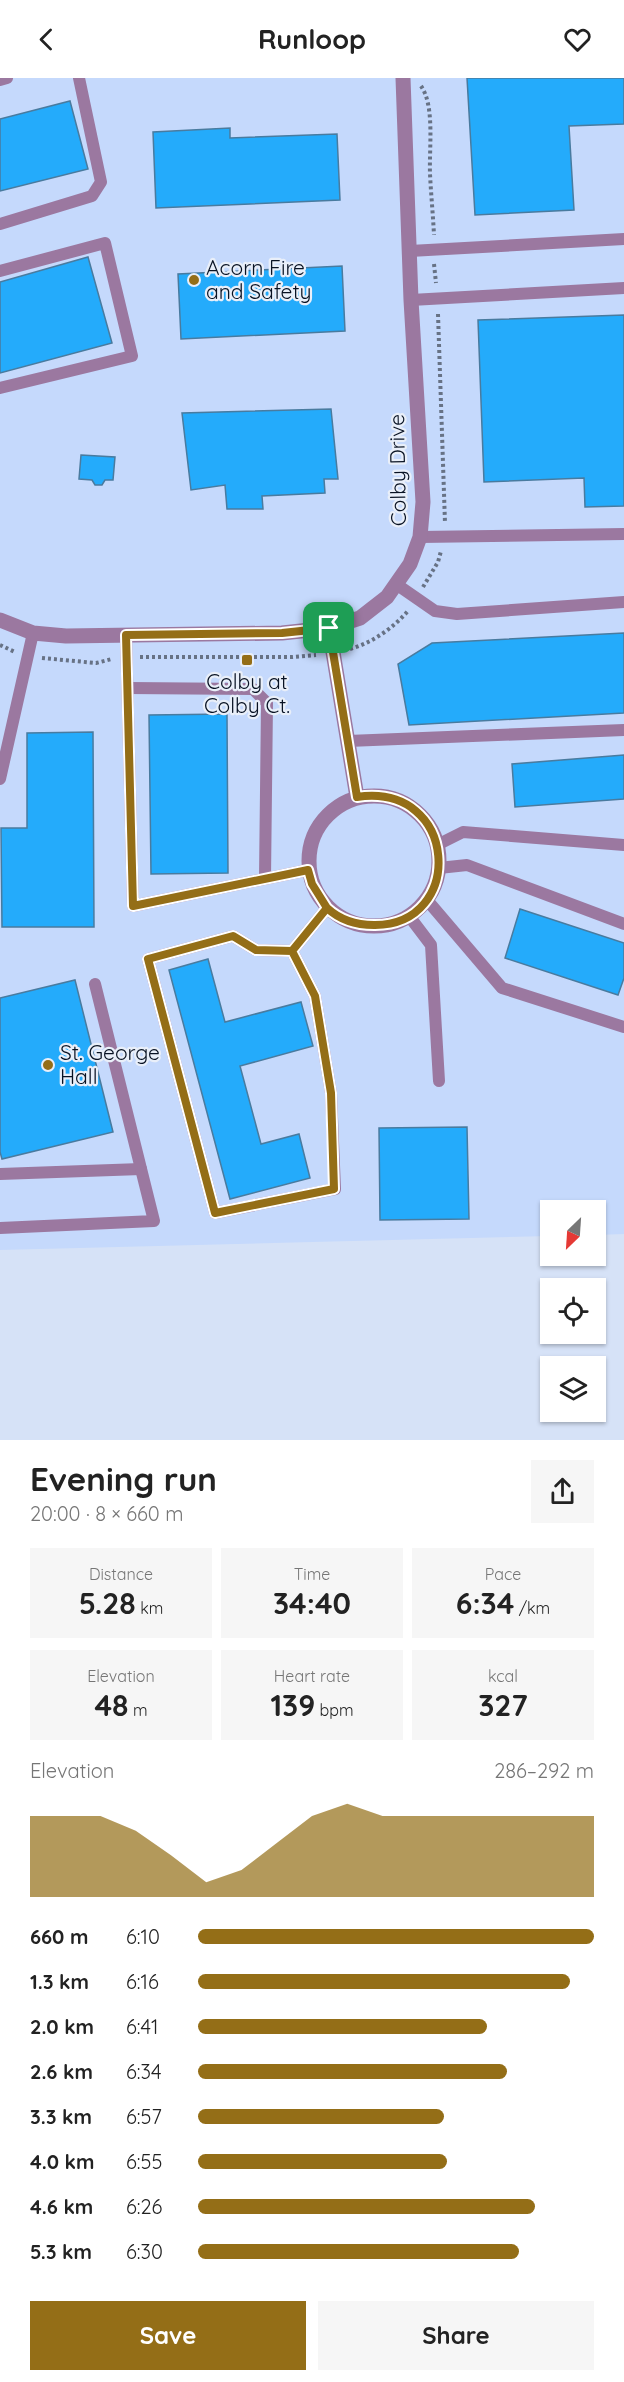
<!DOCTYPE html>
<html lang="en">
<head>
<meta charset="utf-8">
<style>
	body { margin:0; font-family:Quicksand,sans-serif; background:#f6f6f6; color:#222; height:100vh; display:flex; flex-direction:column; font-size:22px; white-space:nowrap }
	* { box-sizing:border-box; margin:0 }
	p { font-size:20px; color:#767676 }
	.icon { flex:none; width:33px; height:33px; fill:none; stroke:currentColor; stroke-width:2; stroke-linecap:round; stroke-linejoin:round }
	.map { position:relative; height:1362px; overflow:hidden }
	.sheet { display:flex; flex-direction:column; background:#fff; flex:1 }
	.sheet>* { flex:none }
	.needle { width:39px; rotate:205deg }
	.fabs { position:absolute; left:540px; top:1122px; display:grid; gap:12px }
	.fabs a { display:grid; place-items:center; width:66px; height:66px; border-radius:0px; background:#fff; box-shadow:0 2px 4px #0004; font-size:30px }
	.pin { position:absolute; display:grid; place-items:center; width:51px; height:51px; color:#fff; margin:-26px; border-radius:12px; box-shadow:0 3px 9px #0006 }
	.round { display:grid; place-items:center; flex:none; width:63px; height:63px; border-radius:0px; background:#f6f6f6 }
	.summary { display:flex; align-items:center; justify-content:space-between; height:102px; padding:0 30px }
	h1 { font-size:33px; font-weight:800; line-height:45px }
	.stats { display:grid; grid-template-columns:repeat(3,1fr); gap:9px; height:102px; padding:6px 30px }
	.stats div { display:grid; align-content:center; border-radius:0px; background:#f6f6f6; text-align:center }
	.stats b { font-size:30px; font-weight:800 }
	.stats small { font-size:16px; font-weight:400 }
	.stats p { font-size:16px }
	.chart { height:168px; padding:12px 30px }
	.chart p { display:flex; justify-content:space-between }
	.chart svg { width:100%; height:108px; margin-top:6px; fill:#946e17; opacity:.7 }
	.cta { display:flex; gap:12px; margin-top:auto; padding:12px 30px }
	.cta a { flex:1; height:69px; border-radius:0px; background:#946e17; color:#fff; font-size:24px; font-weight:800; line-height:69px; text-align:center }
	.cta a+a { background:#f6f6f6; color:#222 }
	ul { padding:0 30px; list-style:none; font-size:20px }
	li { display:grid; grid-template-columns:96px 72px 1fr; align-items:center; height:45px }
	li i { height:15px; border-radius:8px; background:#946e17 }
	header { display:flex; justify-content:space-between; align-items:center; height:78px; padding:0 30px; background:#fff; font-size:27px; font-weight:800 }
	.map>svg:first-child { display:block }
	.built { fill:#c5d9fc }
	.building { fill:#24abfb; stroke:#497b9f; stroke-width:1.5 }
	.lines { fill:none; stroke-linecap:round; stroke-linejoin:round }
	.path { stroke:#677285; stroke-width:4; stroke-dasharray:3 3; stroke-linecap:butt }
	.service { stroke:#9b78a0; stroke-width:12 }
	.minor { stroke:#9b78a0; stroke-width:15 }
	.route-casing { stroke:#fff; stroke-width:12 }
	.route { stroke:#946e17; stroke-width:8 }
	.poi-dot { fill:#946e17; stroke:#e9eff9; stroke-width:2 }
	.labels { text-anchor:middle; stroke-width:4.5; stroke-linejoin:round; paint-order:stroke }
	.poi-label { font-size:21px; fill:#081223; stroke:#e9eff9; text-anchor:start }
	.street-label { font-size:21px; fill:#081223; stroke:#e9eff9 }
</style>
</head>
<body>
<header><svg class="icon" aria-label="back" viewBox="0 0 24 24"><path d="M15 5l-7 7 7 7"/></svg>Runloop<svg class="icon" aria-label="heart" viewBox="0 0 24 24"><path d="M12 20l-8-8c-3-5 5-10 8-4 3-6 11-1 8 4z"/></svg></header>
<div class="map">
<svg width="624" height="1362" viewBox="0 0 624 1362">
	<rect width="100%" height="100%" fill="#d6e2f7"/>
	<path class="built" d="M0,0H624V1156L596,1157V1132H550V1158L0,1172Z"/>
	<g class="building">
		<path d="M467,0H624V46L569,48L574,132L475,137Z"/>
		<path d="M70,23L88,91L0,113V41Z"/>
		<path d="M230,50V60L337,56L340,122L156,130L153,54Z"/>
		<path d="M88,179L112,265L0,295V204Z"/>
		<path d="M342,188L345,253L181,261L178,196Z"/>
		<path d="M624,237V428L585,429L584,400L484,404L478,242Z"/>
		<path d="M331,331L338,401H324L325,415L262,418L263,431H227L225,407L191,412L182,335Z"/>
		<path d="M81,377L115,379L113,402H105L102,407H95L92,402L79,401Z"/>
		<path d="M624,555V635L409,647L398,586L432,565Z"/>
		<path d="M227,636L228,795L151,796L149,637Z"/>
		<path d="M93,654L94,849H2L1,750H27V655Z"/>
		<path d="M624,677V721L515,729L512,686Z"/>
		<path d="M520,831L624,865V900L618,917L505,880Z"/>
		<path d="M208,881L225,944L301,924L313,968L240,988L261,1066L299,1056L310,1100L230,1121L169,892Z"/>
		<path d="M75,902L113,1054L2,1081L0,1074V920Z"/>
		<path d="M467,1049L469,1141L380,1142L379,1050Z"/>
	</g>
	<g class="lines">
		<g class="path">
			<path d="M421,8C435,28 429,70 430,96C431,116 433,137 434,157"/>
			<path d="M434,186L436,205"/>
			<path d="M438,236L445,445"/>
			<path d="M423,509L438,484L441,473"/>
			<path d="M0,567L15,574"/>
			<path d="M350,571C372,565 393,550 408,533"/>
			<path d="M140,579H292L316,577"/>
			<path d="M42,580L96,585L112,581"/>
		</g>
		<g class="service">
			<path d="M0,2L7,0"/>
			<path d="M0,146L92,118L101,104L79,0"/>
			<path d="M410,173L624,161"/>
			<path d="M0,193L105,165L132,278L0,310"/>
			<path d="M411,222L624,210"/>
			<path d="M420,459L624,456"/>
			<path d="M396,506L435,533L457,536L624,524"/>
			<path d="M126,557L133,828L308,792"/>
			<path d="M128,610L253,611L267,625L265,800"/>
			<path d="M348,663L624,652"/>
			<path d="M0,701L33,555"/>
			<path d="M437,767L463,754L624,767"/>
			<path d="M439,790L467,787L624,846"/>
			<path d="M427,822L502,910L624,949"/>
			<path d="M409,838L431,867L439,1003"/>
			<path d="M292,873L256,872L233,858L148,881L215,1135L335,1111L331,1015L315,918L292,873L327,830"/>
			<path d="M0,1096L141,1091"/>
			<path d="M0,1150L154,1143L95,906"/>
		</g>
		<g class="minor">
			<path d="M0,542L33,555L66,558L282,555L329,550L360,540L387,519L410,486L420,459L423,424L411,222L403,0"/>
			<path d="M329,550L357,719"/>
			<circle cx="374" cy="783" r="65"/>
		</g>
	</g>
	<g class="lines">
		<defs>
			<path id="route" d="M329,550L282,555L126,557L133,828L308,792L312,806L327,830L292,873L315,918L331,1015L334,1111L215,1135L148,881L233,858L256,872L292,873L327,830C340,842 357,847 374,847C466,848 459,704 357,719L329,550"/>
		</defs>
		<use href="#route" class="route-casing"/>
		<use href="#route" class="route"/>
	</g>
	<g class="poi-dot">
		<circle cx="194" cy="202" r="6"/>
		<rect x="241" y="576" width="12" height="12" rx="3"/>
		<circle cx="48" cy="987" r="6"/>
	</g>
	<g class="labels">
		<g class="poi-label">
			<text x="206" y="197">Acorn Fire<tspan x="206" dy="24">and Safety</tspan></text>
			<text x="247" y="611" text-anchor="middle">Colby at<tspan x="247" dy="24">Colby Ct.</tspan></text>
			<text x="60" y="982">St. George<tspan x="60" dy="24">Hall</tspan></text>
		</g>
		<g class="street-label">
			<text transform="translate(398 392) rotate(-91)" y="7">Colby Drive</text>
		</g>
	</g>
</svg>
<div class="fabs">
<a><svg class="needle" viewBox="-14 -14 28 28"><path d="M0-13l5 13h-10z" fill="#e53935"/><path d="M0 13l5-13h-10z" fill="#767676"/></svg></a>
<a><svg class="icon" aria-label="locate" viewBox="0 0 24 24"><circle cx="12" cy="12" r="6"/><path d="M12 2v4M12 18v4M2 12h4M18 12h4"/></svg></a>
<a><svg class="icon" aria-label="layers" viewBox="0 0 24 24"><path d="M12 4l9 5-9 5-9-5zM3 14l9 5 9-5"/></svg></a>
</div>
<div class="pin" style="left:329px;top:550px;background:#1e9e55"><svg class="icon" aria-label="arrive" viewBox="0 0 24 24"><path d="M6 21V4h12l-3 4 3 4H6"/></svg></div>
</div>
<section class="sheet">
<div class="summary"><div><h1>Evening run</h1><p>20:00 · 8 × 660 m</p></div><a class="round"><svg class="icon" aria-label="share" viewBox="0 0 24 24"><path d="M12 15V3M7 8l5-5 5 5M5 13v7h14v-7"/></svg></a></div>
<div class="stats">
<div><p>Distance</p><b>5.28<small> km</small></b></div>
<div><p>Time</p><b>34:40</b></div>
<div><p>Pace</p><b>6:34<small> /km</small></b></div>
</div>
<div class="stats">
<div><p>Elevation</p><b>48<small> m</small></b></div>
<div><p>Heart rate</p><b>139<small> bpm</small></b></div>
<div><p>kcal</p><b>327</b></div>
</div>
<div class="chart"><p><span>Elevation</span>286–292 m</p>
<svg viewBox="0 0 160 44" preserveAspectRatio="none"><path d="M0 44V11L10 11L20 11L30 17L40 27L50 38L60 33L70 22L80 11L90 6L100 11L110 11L120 11L130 11L140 11L150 11L160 11V44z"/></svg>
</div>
<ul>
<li><b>660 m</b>6:10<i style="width:100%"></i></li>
<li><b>1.3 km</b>6:16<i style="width:94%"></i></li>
<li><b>2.0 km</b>6:41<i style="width:73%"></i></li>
<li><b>2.6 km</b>6:34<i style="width:78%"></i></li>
<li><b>3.3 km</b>6:57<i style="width:62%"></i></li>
<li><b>4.0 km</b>6:55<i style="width:63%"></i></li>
<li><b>4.6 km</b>6:26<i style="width:85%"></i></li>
<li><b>5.3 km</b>6:30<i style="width:81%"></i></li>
</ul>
<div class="cta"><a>Save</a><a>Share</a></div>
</section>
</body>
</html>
